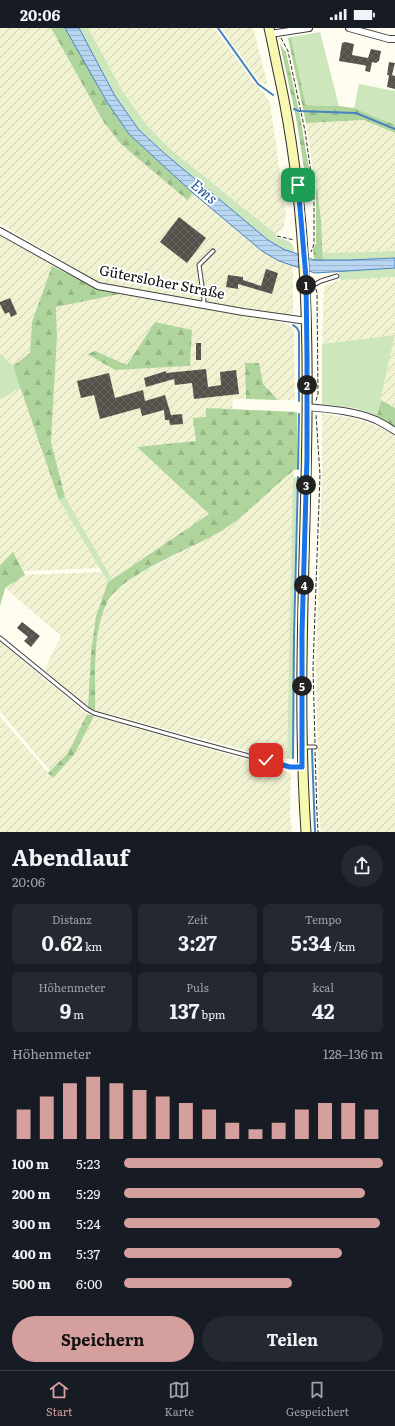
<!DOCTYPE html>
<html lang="de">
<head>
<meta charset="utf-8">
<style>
	body { margin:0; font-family:Literata,serif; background:#242831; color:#f1f3f6; height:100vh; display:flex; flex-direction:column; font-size:15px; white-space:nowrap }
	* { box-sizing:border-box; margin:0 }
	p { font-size:13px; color:#9ea1a6 }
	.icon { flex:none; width:22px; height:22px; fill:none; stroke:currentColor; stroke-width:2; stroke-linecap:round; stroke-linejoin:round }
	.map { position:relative; height:804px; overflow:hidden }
	.panel { display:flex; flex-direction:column; background:#171b24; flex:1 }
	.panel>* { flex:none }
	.pin { position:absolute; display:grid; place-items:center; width:34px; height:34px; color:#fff; margin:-17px; border-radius:8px; box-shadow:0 2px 6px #0006 }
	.km { position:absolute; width:20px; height:20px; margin:-10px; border-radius:50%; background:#222; color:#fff; font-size:11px; line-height:20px; text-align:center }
	.round { display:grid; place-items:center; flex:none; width:42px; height:42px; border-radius:21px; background:#242831 }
	.overview { display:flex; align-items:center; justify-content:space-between; height:68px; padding:0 12px }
	h1 { font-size:22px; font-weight:700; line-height:30px }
	.figures { display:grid; grid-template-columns:repeat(3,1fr); gap:6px; height:68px; padding:4px 12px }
	.figures div { display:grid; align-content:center; border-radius:6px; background:#242831; text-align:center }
	.figures b { font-size:20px; font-weight:700 }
	.figures small { font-size:11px; font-weight:400 }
	.figures p { font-size:11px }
	.chart { height:112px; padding:8px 12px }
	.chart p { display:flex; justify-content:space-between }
	.chart svg { width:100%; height:72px; margin-top:4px; stroke:#d59f9d; stroke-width:6 }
	.button { display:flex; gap:8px; margin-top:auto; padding:8px 12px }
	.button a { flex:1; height:46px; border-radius:24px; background:#d59f9d; color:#111; font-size:16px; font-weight:700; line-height:46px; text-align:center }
	.button a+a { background:#242831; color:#f1f3f6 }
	ul { padding:0 12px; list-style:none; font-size:13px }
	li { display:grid; grid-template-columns:64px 48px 1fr; align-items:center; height:30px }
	li i { height:10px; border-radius:5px; background:#d59f9d }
	.status { display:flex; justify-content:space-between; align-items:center; height:28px; padding:0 20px; background:#171b24; direction:ltr }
	.status svg { height:11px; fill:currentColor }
	.tabs { display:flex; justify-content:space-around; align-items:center; height:56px; border-top:1px solid #363941; background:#171b24; font-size:11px; color:#9ea1a6 }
	.tabs a { display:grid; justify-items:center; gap:2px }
	.tabs .active { color:#d59f9d }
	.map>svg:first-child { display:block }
	.farmland { fill:url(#farmland-furrows); fill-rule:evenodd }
	.grass { fill:#cde6bc }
	.forest { fill:url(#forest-firs) }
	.water { fill:url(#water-rules); stroke:#4583c2 }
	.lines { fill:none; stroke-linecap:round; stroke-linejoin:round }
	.stream { stroke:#4583c2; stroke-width:2 }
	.building { fill:url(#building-cross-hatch) }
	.service-casing { stroke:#414141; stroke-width:5 }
	.minor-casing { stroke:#414141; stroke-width:8 }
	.secondary-casing { stroke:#303030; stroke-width:11 }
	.path { stroke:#303030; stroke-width:1; stroke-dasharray:4 2; stroke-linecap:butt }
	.service { stroke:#fff; stroke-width:3 }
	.minor { stroke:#fff; stroke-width:6 }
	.secondary { stroke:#f8f8b0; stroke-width:9 }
	.route-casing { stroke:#fff; stroke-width:8 }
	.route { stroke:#1a73e8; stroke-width:5 }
	.labels { text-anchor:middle; stroke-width:4; stroke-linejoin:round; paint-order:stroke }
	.street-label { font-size:14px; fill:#0e0e0e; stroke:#fff }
	.water-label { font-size:15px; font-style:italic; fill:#215696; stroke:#fff }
</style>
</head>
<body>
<div class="status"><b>20:06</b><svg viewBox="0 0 49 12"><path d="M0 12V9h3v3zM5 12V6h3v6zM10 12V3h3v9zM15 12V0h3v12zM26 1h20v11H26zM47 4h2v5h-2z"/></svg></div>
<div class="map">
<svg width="395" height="804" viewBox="0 0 395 804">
	<defs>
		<pattern id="farmland-furrows" width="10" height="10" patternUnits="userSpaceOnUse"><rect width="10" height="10" fill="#f1f2d2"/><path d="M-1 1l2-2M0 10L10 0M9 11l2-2" fill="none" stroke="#cdceb3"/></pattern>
		<pattern id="forest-firs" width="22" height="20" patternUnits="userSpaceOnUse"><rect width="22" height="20" fill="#b0d59c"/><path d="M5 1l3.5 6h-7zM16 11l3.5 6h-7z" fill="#96b685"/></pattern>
		<pattern id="water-rules" width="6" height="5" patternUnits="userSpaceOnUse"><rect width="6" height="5" fill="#b8d6f1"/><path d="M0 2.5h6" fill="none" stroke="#9db6cd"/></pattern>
		<pattern id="building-cross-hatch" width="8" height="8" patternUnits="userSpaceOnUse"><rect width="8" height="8" fill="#56504b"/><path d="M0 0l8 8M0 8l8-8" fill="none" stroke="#696561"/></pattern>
	</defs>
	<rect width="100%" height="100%" fill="#fefdf0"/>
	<g class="farmland">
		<path d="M0,0H51L103,93L186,172L193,165L262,223L279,233L293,238V286L284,287L199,274L100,255L0,196Z"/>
		<path d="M88,0H214L256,57L264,65L270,74L286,188L283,201L276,206L169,120L146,96L123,64Z"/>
		<path d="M221,0H253L268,58L259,53Z"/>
		<path d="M364,92L395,105V223L323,225L321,192L306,95Z"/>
		<path d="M0,207L52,238L32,294L30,325L13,338L0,325Z"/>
		<path d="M395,249V380L381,372L395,307L322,316L324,259L330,255L341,252Z"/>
		<path d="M120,266L285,295L294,300L295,372H278L262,356L259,335H245L246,371H233L232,382L206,380L207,389L196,413L138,420L209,486L112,551L65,469L51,414L57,309L56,279ZM192,302L190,338L115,342L87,326L95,323L127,337Z"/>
		<path d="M21,359L59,472L100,540L22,543L13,525L0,537V372Z"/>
		<path d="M322,386L352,390L372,396L395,407V804H321L319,785L316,639L322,447Z"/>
		<path d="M294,442L287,731L266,728L95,682L96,624L100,590L108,574L118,562L137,547L192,519L229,498Z"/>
		<path d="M102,544L108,554L96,588L91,624L88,679L44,642L61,608L5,560L25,547Z"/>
		<path d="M0,614L87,686L68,725L50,743L0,683Z"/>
		<path d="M94,688L291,745L290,787L292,804H0V689L53,750L74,727Z"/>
	</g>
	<g class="grass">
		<path d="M79,0H88L123,64L146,96L169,120L276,206V209C288,213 293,212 295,226L283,221L268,212L164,125L139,102L115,68Z"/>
		<path d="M320,4L339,78L306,77L291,9Z"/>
		<path d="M359,56L395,63V97L354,80Z"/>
		<path d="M395,223V230L349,232H323V225Z"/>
		<path d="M395,240V249L341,252L338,243Z"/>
		<path d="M395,307L377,388L355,380L322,376V316Z"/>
		<path d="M0,325L13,338L21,359L0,372Z"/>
		<path d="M297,449L293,607V731H287L293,450Z"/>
		<path d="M65,469L112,551L108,554L59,472Z"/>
	</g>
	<g class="forest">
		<path d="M51,0H65L107,74L129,106L193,165L187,172L121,116L103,93Z"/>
		<path d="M291,9L306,77L339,78L354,80L395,97V105L364,92L306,95L288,10Z"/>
		<path d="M280,16L286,24L300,88L312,158L307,159L296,89Z"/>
		<path d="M317,160L321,192L323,232H314L313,220L316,216V164Z"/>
		<path d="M52,238L98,261L120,266L56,279L57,309L51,414L65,469L59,472L13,338L30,325L32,294Z"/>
		<path d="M155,294L192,302L190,338L115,342L87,326L95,323L127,337Z"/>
		<path d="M245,335H259L263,356L278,372L246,371Z"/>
		<path d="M381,372L395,380V399L377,388Z"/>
		<path d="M206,380L297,384V441L294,442C272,460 252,481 229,498C198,520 124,543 107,575C92,603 96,651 95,682L88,679L91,624L96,588L108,554L209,486L137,419L196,413L193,390L206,389Z"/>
		<path d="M13,524L25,547L5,560L0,578V537Z"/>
		<path d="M87,686L94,688L74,727L53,750L48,745L68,725Z"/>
	</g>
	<path class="water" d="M65,0H79L115,68L139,102L164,125L268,212L283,221L314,232H349L395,230V240L315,245L279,233L262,223L193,165L129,106L107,74Z"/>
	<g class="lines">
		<g class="stream">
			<path d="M218,0L258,56L273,67"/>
			<path d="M294,81L299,83L356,85L395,101"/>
			<path d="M293,297L297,300L299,304V373"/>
			<path d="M298,441L299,386"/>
			<path d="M312,722L315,804"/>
			<path d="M293,730L294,607L298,449"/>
		</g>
	</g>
	<g class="building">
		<path d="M345,14L354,16L352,27L368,30L371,21L381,23L379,33L376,35L372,34L370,44L365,43L366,38L363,37L339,33L342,15Z"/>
		<path d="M389,34L395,35L392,47L395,48V61L387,59L389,47H387Z"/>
		<path d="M179,189L206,210L187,235L160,214Z"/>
		<path d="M266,241L278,245L272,266L238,256V261L226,259L228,247L243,249V252L261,258Z"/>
		<path d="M10,270L17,286L11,289L9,284L5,286L0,276V274Z"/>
		<rect x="196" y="315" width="5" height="17"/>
		<path d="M206,341L208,359L221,357L220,344L236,342L239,366L194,371L192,355L175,357L174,351L146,359L144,350L166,343V345Z"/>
		<path d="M109,345L115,370L143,362L145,373L165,367L171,387L182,386L183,396L170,397L169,392H165L164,382L142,388L140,380L100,391L94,367L81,370L77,353Z"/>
		<path d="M22,594L40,608L31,619L24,613L28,609L17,600Z"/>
	</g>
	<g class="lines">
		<defs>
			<g id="service">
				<path d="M306,261L321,253L337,248"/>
				<path d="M203,276L204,272L199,237L213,223"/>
				<path d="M0,610L87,681L94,685L193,713L290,739H301"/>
				<path d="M304,719H315"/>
			</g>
			<g id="minor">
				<path d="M349,0L389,11H395"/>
				<path d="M270,6L309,0"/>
				<path d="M0,203L98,258L243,284L307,293"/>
				<path d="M307,379C330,381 355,383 376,392C382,395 389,399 395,403"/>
			</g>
			<path id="secondary" d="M269,0C273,17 276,34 280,52C333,301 289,552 306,804"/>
		</defs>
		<use href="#service" class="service-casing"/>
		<use href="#minor" class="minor-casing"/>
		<use href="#secondary" class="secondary-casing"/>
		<g class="path">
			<path d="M281,10L288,23L305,103L314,165V216L311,224"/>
			<path d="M277,208L294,212"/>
			<path d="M316,261L317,265L318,366L316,373"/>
			<path d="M315,715L313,640L320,447L316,386"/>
			<path d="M315,724L317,786L318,804"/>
		</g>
		<use href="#service" class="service"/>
		<use href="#minor" class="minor"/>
		<use href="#secondary" class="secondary"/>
	</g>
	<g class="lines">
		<defs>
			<path id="route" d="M266,732L290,739H302V605L307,429V330L306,250L298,157"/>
		</defs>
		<use href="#route" class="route-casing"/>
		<use href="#route" class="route"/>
	</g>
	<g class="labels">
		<g class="street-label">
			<text transform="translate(162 254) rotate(11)" y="5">Gütersloher Straße</text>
		</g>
		<g class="water-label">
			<text transform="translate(204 164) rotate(40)" y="5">Ems</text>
		</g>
	</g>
</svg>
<div class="pin" style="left:298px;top:157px;background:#1e9e55"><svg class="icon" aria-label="arrive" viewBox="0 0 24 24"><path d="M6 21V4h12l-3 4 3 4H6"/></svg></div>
<div class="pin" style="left:266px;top:732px;background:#d93025"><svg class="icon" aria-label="check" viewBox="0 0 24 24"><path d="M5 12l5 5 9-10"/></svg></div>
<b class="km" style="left:306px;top:257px">1</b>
<b class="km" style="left:307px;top:357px">2</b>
<b class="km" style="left:306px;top:457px">3</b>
<b class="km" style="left:304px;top:557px">4</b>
<b class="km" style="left:302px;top:658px">5</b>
</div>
<section class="panel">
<div class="overview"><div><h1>Abendlauf</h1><p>20:06</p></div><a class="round"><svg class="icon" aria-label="share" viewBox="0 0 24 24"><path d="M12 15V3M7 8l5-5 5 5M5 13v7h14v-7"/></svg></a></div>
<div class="figures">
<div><p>Distanz</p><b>0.62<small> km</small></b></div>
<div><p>Zeit</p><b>3:27</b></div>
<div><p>Tempo</p><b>5:34<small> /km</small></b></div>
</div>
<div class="figures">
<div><p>Höhenmeter</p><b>9<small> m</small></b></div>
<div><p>Puls</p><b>137<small> bpm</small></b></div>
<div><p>kcal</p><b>42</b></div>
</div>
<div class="chart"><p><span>Höhenmeter</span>128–136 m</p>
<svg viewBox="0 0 160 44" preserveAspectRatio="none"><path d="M5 44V26M15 44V18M25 44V10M35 44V6M45 44V10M55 44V14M65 44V18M75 44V22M85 44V26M95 44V34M105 44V38M115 44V34M125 44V26M135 44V22M145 44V22M155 44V26"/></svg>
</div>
<ul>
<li><b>100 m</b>5:23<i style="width:100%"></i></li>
<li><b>200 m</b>5:29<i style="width:93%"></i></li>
<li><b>300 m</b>5:24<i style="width:99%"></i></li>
<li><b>400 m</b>5:37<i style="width:84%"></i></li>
<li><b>500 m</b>6:00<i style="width:65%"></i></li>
</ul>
<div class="button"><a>Speichern</a><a>Teilen</a></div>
</section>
<nav class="tabs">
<a class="active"><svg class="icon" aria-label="home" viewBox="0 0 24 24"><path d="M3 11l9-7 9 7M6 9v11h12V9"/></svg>Start</a>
<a><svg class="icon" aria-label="map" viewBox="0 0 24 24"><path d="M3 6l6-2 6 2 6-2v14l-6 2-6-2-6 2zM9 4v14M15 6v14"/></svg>Karte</a>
<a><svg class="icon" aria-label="saved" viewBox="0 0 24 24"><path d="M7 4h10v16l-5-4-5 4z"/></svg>Gespeichert</a>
</nav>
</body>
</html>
